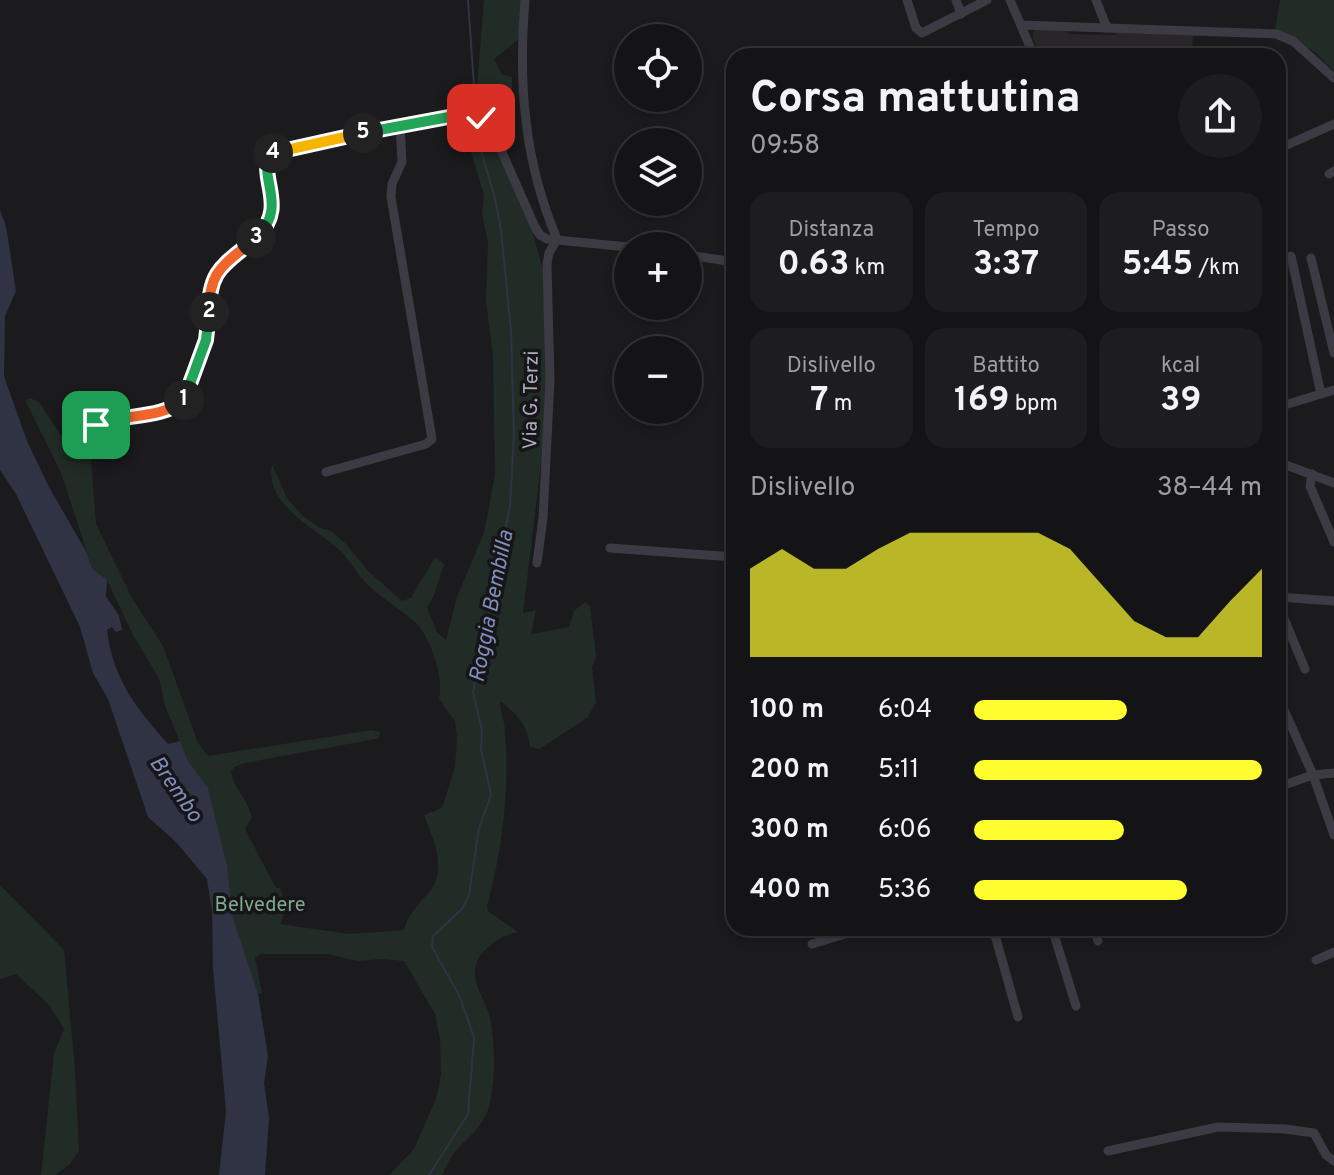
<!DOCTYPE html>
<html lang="it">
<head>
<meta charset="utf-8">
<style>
	body { margin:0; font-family:Overpass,sans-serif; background:#1d1d1f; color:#f1f3f6; height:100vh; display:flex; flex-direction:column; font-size:30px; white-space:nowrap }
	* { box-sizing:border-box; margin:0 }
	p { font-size:26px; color:#9d9ea1 }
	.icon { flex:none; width:44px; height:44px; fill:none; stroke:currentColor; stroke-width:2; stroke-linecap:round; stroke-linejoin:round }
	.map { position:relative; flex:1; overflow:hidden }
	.drawer { position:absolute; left:726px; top:48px; width:560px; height:888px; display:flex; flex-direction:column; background:#141416; border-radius:24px; box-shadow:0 4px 12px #0003,0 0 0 2px #333335 }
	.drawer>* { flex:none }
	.fabs { position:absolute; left:614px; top:24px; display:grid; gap:16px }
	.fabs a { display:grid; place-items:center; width:88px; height:88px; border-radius:50%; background:#141416; box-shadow:0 4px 12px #0003,0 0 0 2px #333335; font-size:40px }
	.pin { position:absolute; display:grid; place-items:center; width:68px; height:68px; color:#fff; margin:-34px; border-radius:16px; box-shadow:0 4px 12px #0006 }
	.km { position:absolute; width:40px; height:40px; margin:-20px; border-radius:50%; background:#222; color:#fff; font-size:22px; line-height:40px; text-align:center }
	.round { display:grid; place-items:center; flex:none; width:84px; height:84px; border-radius:42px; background:#1d1d1f }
	.head { display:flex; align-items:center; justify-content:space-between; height:136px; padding:0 24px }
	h1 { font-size:44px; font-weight:700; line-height:60px }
	.metrics { display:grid; grid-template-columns:repeat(3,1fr); gap:12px; height:136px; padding:8px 24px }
	.metrics div { display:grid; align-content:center; border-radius:20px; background:#1d1d1f; text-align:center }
	.metrics b { font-size:34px; font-weight:700 }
	.metrics small { font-size:22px; font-weight:400 }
	.metrics p { font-size:22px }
	.chart { height:224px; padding:16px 24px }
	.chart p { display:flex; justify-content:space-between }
	.chart svg { width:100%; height:144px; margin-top:8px; fill:#fffd30; opacity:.7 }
	ul { padding:0 24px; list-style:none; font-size:26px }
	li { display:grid; grid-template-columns:128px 96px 1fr; align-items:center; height:60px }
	li i { height:20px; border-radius:10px; background:#fffd30 }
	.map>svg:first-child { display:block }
	.built { fill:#28262a }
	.green { fill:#222c26 }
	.water { fill:#2f3343 }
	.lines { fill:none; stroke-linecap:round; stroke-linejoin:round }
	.stream { stroke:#2f3343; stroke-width:2 }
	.minor { stroke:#3c3b43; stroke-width:9 }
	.split-1-casing { stroke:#fff; stroke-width:16 }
	.split-2-casing { stroke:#fff; stroke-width:16 }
	.split-3-casing { stroke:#fff; stroke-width:16 }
	.split-4-casing { stroke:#fff; stroke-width:16 }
	.split-5-casing { stroke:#fff; stroke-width:16 }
	.split-6-casing { stroke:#fff; stroke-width:16 }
	.split-7-casing { stroke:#fff; stroke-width:16 }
	.split-1 { stroke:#f0652b; stroke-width:10 }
	.split-2 { stroke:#22a559; stroke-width:10 }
	.split-3 { stroke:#f0652b; stroke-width:10 }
	.split-4 { stroke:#22a559; stroke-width:10 }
	.split-5 { stroke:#f5b400; stroke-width:10 }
	.split-6 { stroke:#22a559; stroke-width:10 }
	.split-7 { stroke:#f5b400; stroke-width:10 }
	.labels { text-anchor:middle; stroke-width:7; stroke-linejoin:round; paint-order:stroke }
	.street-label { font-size:20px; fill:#acacbe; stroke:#161518 }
	.park-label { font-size:20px; fill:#82aa91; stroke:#161518 }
	.water-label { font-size:22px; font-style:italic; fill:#818dbb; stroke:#161518 }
</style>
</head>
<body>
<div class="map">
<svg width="1334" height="1175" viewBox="0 0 1334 1175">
	<rect width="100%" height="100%" fill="#1b1a1d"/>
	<path class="built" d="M1038,29H1065L1068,34L1115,35L1118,30L1193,34L1192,56H1040L1033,38V32Z"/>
	<g class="green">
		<path d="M484,0H522L519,39L494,59L502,75L512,77V109L498,118L487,113L492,140L531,225L544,275L547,378L541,464L523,613L536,610L531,634L569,627L574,611L585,602L590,606L596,656L592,667L596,703L587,718L539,749L530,747C527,724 517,714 500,701C500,712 505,721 505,732C510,787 502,853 487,906L488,911L518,932C506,935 495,940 486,949C460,976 487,994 491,1023C495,1050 496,1083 488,1110C480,1131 467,1137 454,1153C449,1159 446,1168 442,1175H389L414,1149L437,1096L441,1074L440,1039L435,1014L404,961L381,959L357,961L328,954H260L255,958L262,993L258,994L233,917L227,865L208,789L188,761L165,706L159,678L134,637L107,580L92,568L62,475L25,400L30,398L39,402L61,436L71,438L83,447L91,458L96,524L133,600L163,646L198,743L208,756L371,730L380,732L379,738L376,739L245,763L234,767L231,772C235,790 248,800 252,818L245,829L276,888H280C286,903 287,910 280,924L349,934L404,930C408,914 418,905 428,893C449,870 433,839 424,815L442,808L455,767L457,737L455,721L439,699C444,679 431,639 417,624C404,611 382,599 368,585C356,574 349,557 336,547C310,525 265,504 272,464L287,498L302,515L320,528L331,531L346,544L368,571L402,601L411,598L435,557L444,564L434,595L427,608L437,632L446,640L457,597L484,533L495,475L493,356L486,301L488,243L482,213L484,195L462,123L477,86Z"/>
		<path d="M1280,0H1334V71L1315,52L1275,31Z"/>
		<path d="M0,885L64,950L75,1070L79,1151L70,1164L55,1175H41L54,1053L64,1029L50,1006L16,974L0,979Z"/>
	</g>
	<path class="water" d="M0,210L6,226L16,291L5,316L4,376L27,441L49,487L87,553L92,568L107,580L106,596L119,616L122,630L116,632L112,627L107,630C113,679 136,708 168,744L180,741L188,761L208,788L227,865L233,917L258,994L268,1056L264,1083L269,1118L265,1175H219L226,1111L213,969L212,912L207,879L176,842L148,817L108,699L93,673L80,627L16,494L0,470Z"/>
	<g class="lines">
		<g class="stream">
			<path d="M468,0L476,114"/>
			<path d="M429,1175L468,1114L474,1038L460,997L432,947L433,936L462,909L469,895L479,828L491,795L481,749L482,730L473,692L510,506L514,434L511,331L501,230L495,199L478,140L476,121"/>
		</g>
		<g class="minor">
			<path d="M525,0C518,83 524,161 557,239"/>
			<path d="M907,0L916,28L922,33L987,0"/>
			<path d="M956,0L961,14"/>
			<path d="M1010,0L1034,56"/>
			<path d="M1096,0L1107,28"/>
			<path d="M1021,25L1276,34L1293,41L1334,78"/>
			<path d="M1278,149L1334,124"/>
			<path d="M1329,174L1334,171"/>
			<path d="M688,255L734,262"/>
			<path d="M1291,256L1321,394"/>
			<path d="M1311,258L1334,353"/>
			<path d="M1278,389L1282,406"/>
			<path d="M1278,407L1334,390"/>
			<path d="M96,425C123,413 162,421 185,399L207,333L212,281L219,271L263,231L271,219L273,205L267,162L275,152L441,117L481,118L489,123L535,227L540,235L547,239L628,247"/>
			<path d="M1278,462L1334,483"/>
			<path d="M326,472L426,444L432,439L391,197L392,184L402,162L400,125"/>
			<path d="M1312,474L1310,486L1334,542"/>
			<path d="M610,548L734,557"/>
			<path d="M537,563L543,518L550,380L547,264L549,253L557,239"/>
			<path d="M1278,597L1334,601"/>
			<path d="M1278,604L1305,669"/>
			<path d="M1278,696L1313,775L1334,835"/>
			<path d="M1278,787L1313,775L1334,773"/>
			<path d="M993,928L1018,1017"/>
			<path d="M1052,928L1076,1006"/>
			<path d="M1094,928L1098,941"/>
			<path d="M812,944L865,928"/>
			<path d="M1316,960L1334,952"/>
			<path d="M1108,1151L1218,1127L1285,1129L1314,1133L1326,1155L1334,1161"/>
		</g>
	</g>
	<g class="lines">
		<defs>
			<path id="split-1" d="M96,425C123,413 160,420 184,400"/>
			<path id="split-2" d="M184,400L206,340L209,312"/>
			<path id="split-3" d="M209,312C209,268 225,265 256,238"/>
			<path id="split-4" d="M256,238C291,205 254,175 273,153"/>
			<path id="split-5" d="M273,153L363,133"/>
			<path id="split-6" d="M363,133L454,116"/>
			<path id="split-7" d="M454,116L481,118"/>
		</defs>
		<use href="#split-1" class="split-1-casing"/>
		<use href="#split-2" class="split-2-casing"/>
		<use href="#split-3" class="split-3-casing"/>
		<use href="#split-4" class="split-4-casing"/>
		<use href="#split-5" class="split-5-casing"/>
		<use href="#split-6" class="split-6-casing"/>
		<use href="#split-7" class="split-7-casing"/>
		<use href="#split-1" class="split-1"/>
		<use href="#split-2" class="split-2"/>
		<use href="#split-3" class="split-3"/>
		<use href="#split-4" class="split-4"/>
		<use href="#split-5" class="split-5"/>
		<use href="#split-6" class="split-6"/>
		<use href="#split-7" class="split-7"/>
	</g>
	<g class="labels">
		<g class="street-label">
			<text transform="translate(530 400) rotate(-89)" y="7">Via G. Terzi</text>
		</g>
		<g class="park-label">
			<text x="260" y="911">Belvedere</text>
		</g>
		<g class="water-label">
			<text transform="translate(490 606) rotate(-79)" y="8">Roggia Bembilla</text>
			<text transform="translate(177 788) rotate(55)" y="8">Brembo</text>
		</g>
	</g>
</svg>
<div class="fabs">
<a><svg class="icon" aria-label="locate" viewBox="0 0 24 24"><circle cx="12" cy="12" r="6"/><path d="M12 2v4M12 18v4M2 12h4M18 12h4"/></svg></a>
<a><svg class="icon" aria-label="layers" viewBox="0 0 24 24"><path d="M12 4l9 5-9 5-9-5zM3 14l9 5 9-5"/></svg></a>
<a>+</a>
<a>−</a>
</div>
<div class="pin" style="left:96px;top:425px;background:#1e9e55"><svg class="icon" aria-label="arrive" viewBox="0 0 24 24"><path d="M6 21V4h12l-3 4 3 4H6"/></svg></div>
<div class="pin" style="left:481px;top:118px;background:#d93025"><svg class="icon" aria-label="check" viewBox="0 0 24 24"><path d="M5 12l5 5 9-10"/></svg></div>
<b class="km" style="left:184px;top:400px">1</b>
<b class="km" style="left:209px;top:312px">2</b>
<b class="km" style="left:256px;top:238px">3</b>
<b class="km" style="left:273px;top:153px">4</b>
<b class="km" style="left:363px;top:133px">5</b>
<section class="drawer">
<div class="head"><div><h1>Corsa mattutina</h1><p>09:58</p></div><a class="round"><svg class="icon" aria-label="share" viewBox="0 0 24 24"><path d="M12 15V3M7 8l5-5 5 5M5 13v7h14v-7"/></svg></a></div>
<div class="metrics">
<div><p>Distanza</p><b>0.63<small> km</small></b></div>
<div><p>Tempo</p><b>3:37</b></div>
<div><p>Passo</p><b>5:45<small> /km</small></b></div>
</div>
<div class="metrics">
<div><p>Dislivello</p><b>7<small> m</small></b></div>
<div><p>Battito</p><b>169<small> bpm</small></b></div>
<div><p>kcal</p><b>39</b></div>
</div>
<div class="chart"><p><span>Dislivello</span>38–44 m</p>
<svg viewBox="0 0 160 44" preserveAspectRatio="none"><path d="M0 44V17L10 11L20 17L30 17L40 11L50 6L60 6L70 6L80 6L90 6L100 11L110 22L120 33L130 38L140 38L150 27L160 17V44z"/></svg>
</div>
<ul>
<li><b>100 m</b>6:04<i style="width:53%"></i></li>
<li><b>200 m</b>5:11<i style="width:100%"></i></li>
<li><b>300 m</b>6:06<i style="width:52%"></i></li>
<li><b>400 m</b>5:36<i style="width:74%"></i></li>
</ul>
</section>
</div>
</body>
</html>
